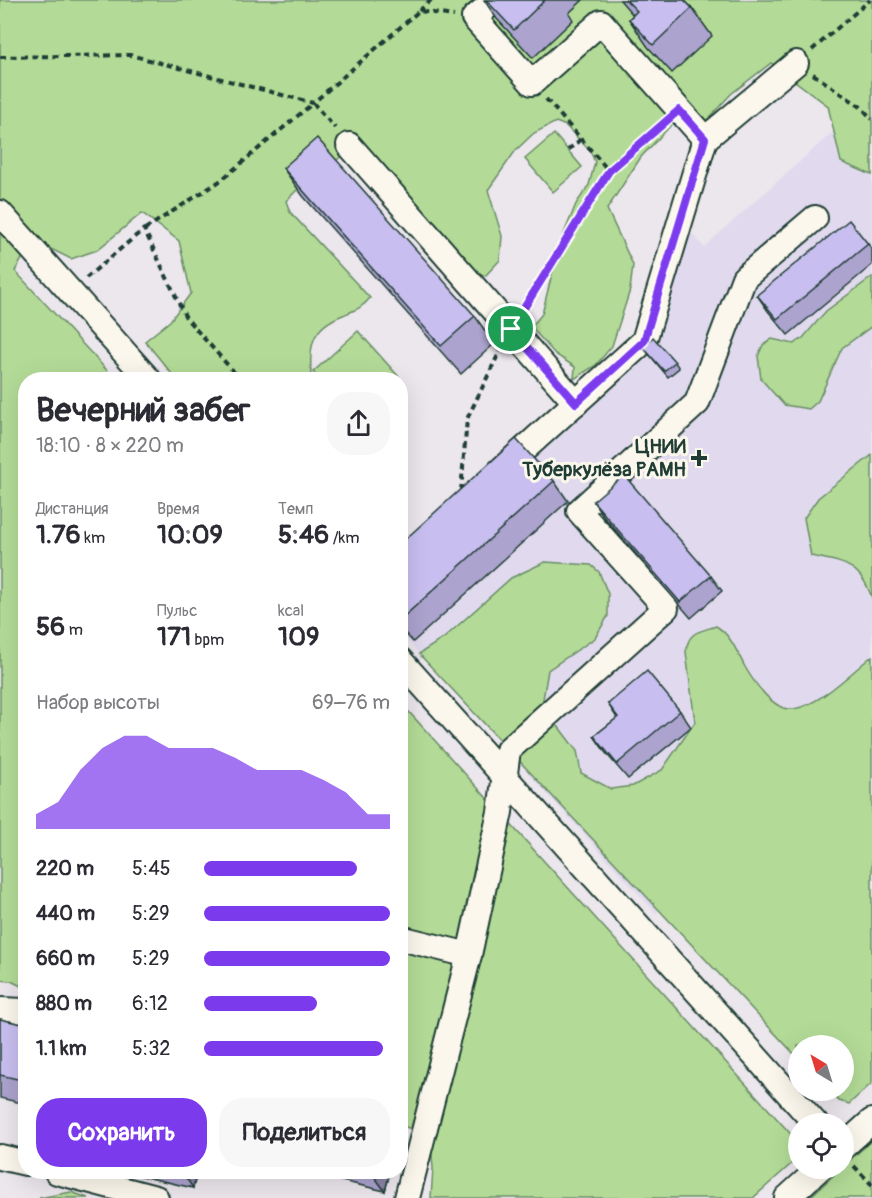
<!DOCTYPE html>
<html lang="ru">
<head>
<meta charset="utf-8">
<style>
	body { margin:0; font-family:Pangolin,sans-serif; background:#f7f7f7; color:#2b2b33; height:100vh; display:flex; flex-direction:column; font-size:22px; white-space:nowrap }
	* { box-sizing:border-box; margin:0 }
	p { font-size:20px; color:#7c7c81 }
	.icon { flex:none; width:33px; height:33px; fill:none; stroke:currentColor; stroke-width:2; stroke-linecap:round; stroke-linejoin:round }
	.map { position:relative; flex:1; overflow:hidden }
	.side { position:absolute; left:18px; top:372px; width:390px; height:807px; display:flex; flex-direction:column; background:#fff; border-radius:24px; box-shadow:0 6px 24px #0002 }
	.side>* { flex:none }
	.needle { width:39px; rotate:322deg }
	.buttons { position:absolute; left:788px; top:1035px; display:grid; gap:12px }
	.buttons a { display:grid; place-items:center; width:66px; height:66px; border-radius:50%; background:#fff; box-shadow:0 6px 24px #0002; font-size:30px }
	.pin { position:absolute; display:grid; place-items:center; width:51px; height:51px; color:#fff; margin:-26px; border:3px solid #fff; border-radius:50%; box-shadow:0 2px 6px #0007 }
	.round { display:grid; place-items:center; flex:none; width:63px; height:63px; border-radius:24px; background:#f7f7f7 }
	.head { display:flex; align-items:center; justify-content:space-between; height:102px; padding:0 18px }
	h1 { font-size:33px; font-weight:700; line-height:45px }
	.stats { display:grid; grid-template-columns:repeat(3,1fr); gap:9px; height:102px; padding:6px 18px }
	.stats div { display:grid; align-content:center }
	.stats b { font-size:26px; font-weight:700 }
	.stats small { font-size:16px; font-weight:400 }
	.stats p { font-size:16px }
	.chart { height:168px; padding:12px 18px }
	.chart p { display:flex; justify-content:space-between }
	.chart svg { width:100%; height:108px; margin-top:6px; fill:#7c3aed; opacity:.7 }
	.primary-button { display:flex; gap:12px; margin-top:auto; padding:12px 18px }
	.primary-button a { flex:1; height:69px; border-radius:24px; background:#7c3aed; color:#fff; font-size:24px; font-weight:700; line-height:69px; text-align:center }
	.primary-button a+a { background:#f7f7f7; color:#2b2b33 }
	ul { padding:0 18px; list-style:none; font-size:20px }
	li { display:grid; grid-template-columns:96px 72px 1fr; align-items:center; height:45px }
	li i { height:15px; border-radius:8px; background:#7c3aed }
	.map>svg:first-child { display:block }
	.built { fill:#e1daee }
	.green { fill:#b3db97; stroke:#698c66; stroke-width:1.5 }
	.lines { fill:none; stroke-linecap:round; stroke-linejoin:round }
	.minor-casing { stroke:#1f3d34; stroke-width:28 }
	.path { stroke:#1f3d34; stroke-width:4; stroke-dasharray:6 4.5; stroke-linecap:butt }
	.minor { stroke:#fbf7ec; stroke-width:24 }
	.wall { fill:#aca3ce; stroke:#1f3d34; stroke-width:1.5 }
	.shaded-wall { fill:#8c85a8; stroke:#1f3d34; stroke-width:1.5 }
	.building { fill:#c8bef0; stroke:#1f3d34; stroke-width:1.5 }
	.route-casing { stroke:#fff; stroke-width:12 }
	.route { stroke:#7c3aed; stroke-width:8 }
	.poi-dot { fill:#1f3d34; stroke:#fbf7ec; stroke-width:2 }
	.labels { text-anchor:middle; stroke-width:6; stroke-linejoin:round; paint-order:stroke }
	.poi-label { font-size:20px; font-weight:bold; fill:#1f3d34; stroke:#fbf7ec; text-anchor:end }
</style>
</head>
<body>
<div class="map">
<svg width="872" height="1198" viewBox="0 0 872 1198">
	<rect width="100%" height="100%" fill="#ece6ed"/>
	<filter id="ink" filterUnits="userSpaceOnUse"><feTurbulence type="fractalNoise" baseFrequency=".0167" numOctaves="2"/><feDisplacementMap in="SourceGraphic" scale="12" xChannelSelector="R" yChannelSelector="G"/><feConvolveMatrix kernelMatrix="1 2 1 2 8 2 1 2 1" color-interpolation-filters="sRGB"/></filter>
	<g filter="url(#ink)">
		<path class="built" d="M855,112L872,132V718L656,913L401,634L400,571L652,346L687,228L704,247Z"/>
		<g class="green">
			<path d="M0,0H872V175L841,162L828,106L771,63L731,94L707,120L696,125L674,122L641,157L607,209L633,265L630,290L612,346L596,365L574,379L575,367L555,354L531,327L542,314L559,246L576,204L589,185L595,162L590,151L566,126L556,122L534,133L516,150L488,190L502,236L500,260L485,276L455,259L352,149L302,185L286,201L290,212L370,298C362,308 355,310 343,315C309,328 310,347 311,379H176L145,341L170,321L191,293L179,241L142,213L97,250L71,259L33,240L15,271L115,379L26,380L25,988L11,981L0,980Z"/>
			<path d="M554,134L582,167L553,192L525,159Z"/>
			<path d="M872,277V326L842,348L818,401L809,409L784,405L761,379L758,356L763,345L772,339L794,344L803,338L826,311Z"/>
			<path d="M358,331L399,377L397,379H319L313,372Z"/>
			<path d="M872,455V598C860,563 844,563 811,556L804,518L818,498Z"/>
			<path d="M545,562L591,565L599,572L608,594V616L595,638L548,670L542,705L577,751L581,773L611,789L633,786L662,770L695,722L686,652C688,631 699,632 716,626C731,635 737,652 745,667C753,681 773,710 791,709C817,708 852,672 872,656V1083L849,1104L839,1101L829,1091L843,1090V1046H798V1058L419,654L444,638L511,578Z"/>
			<path d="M400,702L798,1142V1158L753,1198H431L433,1168L431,1145L413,1130L401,1125Z"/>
			<path d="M872,1140V1198H809Z"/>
			<path d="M71,1192L88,1198H39Z"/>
		</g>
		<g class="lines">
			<defs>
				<g id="minor">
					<path d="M495,0L474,18L532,83L601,22L705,139"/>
					<path d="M349,145L576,403"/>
					<path d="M0,213L149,380"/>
					<path d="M500,471L644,341L705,139L796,63"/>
					<path d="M400,660L816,1124"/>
					<path d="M400,938L469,955"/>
					<path d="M0,1010L26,1011"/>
					<path d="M843,1147L872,1121"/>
					<path d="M0,1157L26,1163"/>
					<path d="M57,1172L156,1198"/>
					<path d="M407,1198L469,955L500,812L508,750L666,608L579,511L697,403L744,278L815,218"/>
					<path d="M787,1198L820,1168"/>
				</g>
			</defs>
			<use href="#minor" class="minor-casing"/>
			<g class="path">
				<path d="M419,11L431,0"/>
				<path d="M812,50L870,0"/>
				<path d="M0,57L130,55L313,103L419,11L454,16"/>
				<path d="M813,74L861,107L872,119"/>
				<path d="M546,99L609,171"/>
				<path d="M568,150L581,139"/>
				<path d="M145,229L220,181L313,103L335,128"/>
				<path d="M86,278L144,229L186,318L241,380"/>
				<path d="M522,310L609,171L663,123"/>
				<path d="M461,491L467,419L500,351"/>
				<path d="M854,1166L872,1185"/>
			</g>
			<use href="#minor" class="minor"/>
		</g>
		<g class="wall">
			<path d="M484,0H583L569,13L573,20L533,58L497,19Z"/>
			<path d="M620,0H684L692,8L712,36L672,73L648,47L629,19L633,15Z"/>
			<path d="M283,168L475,316L494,344L461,374L303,196Z"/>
			<path d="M868,244L872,249V265L788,335L768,311L757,295Z"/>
			<path d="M643,347L675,362L679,368L668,377Z"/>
			<path d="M554,481L568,501L413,642L400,628V544Z"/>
			<path d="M593,501L711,576L722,591L691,618L604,517Z"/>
			<path d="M608,704L680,711L691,727L628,779L605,752L594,736L617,718Z"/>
			<path d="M0,1019L26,1025V1104L0,1098Z"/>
			<path d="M132,1172H197L193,1188L133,1174Z"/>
			<path d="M303,1172H390L385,1191Z"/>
		</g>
		<g class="shaded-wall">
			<path d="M182,1172H197L193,1188Z"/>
			<path d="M371,1172H390L385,1191Z"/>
		</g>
		<g class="building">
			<path d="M486,0H545L514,30Z"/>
			<path d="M626,0H684L692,8L653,45L629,19L637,11Z"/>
			<path d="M317,138L475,316L441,346L283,168Z"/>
			<path d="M849,220L868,244L777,319L757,295Z"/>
			<path d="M653,337L675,362L664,371L643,347Z"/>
			<path d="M516,439L554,481L400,620V544Z"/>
			<path d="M624,475L711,576L680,602L593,501Z"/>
			<path d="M647,671L680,711L617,764L594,736L618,717L608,704Z"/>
			<path d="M0,1019L26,1025V1081L0,1075Z"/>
		</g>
	</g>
	<g class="lines" filter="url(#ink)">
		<defs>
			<path id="route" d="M679,110L705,139L644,341L576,403L511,329L609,171Z"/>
		</defs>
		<use href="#route" class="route-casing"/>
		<use href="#route" class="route"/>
	</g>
	<path class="poi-dot" d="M696 449h6v6h6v6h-6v6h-6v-6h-6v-6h6z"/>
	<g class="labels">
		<g class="poi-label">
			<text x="686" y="453">ЦНИИ<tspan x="686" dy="23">Туберкулёза РАМН</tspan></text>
		</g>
	</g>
</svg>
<div class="buttons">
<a><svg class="needle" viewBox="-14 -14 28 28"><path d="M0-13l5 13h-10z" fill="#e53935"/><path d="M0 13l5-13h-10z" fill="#7c7c81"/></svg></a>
<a><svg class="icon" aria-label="locate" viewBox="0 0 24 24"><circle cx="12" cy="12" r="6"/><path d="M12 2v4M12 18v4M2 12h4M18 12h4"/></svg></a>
</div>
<div class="pin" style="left:511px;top:329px;background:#1e9e55"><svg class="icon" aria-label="arrive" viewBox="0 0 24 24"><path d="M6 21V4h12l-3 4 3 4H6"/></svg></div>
<section class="side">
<div class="head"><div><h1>Вечерний забег</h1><p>18:10 · 8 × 220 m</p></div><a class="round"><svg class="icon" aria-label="share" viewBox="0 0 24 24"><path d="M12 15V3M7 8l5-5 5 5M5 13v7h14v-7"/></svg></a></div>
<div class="stats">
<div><p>Дистанция</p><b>1.76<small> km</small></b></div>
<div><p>Время</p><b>10:09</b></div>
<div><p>Темп</p><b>5:46<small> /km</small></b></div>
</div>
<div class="stats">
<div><b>56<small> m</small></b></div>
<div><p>Пульс</p><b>171<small> bpm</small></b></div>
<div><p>kcal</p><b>109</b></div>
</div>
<div class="chart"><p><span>Набор высоты</span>69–76 m</p>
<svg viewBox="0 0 160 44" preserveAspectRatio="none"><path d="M0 44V38L10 33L20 20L30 11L40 6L50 6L60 11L70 11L80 11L90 15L100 20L110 20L120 20L130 24L140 29L150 38L160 38V44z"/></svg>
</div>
<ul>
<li><b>220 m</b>5:45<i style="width:82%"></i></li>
<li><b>440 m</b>5:29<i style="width:100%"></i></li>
<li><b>660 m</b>5:29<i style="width:100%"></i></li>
<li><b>880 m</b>6:12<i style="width:61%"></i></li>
<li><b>1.1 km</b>5:32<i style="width:96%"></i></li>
</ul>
<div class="primary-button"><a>Сохранить</a><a>Поделиться</a></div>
</section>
</div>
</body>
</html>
